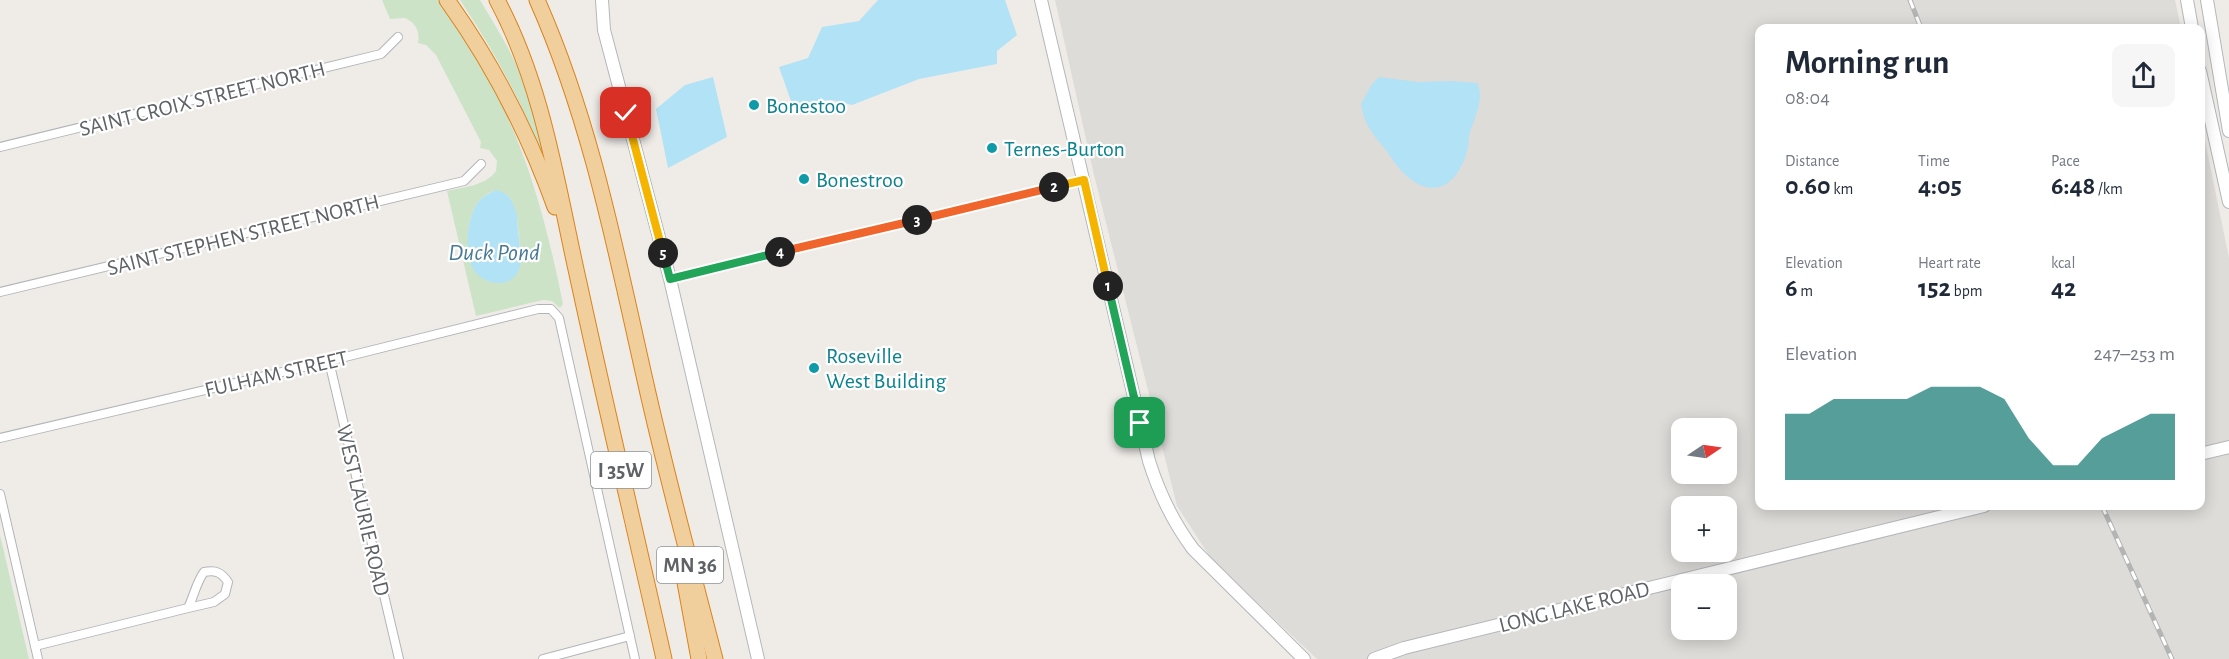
<!DOCTYPE html>
<html lang="en">
<head>
<meta charset="utf-8">
<style>
	body { margin:0; font-family:"Alegreya Sans",sans-serif; background:#f6f6f7; color:#1f2937; height:100vh; display:flex; flex-direction:column; font-size:22px; white-space:nowrap }
	* { box-sizing:border-box; margin:0 }
	p { font-size:20px; color:#747a83 }
	.icon { flex:none; width:33px; height:33px; fill:none; stroke:currentColor; stroke-width:2; stroke-linecap:round; stroke-linejoin:round }
	.map { position:relative; flex:1; overflow:hidden }
	.drawer { position:absolute; left:1755px; top:24px; width:450px; height:486px; display:flex; flex-direction:column; background:#fff; border-radius:12px; box-shadow:0 3px 15px #0003 }
	.drawer>* { flex:none }
	.needle { width:39px; rotate:77deg }
	.buttons { position:absolute; left:1671px; top:418px; display:grid; gap:12px }
	.buttons a { display:grid; place-items:center; width:66px; height:66px; border-radius:12px; background:#fff; box-shadow:0 3px 15px #0003; font-size:30px }
	.pin { position:absolute; display:grid; place-items:center; width:51px; height:51px; color:#fff; margin:-26px; border-radius:12px; box-shadow:0 3px 9px #0006 }
	.km { position:absolute; width:30px; height:30px; margin:-15px; border-radius:50%; background:#222; color:#fff; font-size:16px; line-height:30px; text-align:center }
	.round { display:grid; place-items:center; flex:none; width:63px; height:63px; border-radius:12px; background:#f6f6f7 }
	.head { display:flex; align-items:center; justify-content:space-between; height:102px; padding:0 30px }
	h1 { font-size:33px; font-weight:700; line-height:45px }
	.figures { display:grid; grid-template-columns:repeat(3,1fr); gap:9px; height:102px; padding:6px 30px }
	.figures div { display:grid; align-content:center }
	.figures b { font-size:26px; font-weight:700 }
	.figures small { font-size:16px; font-weight:400 }
	.figures p { font-size:16px }
	.chart { height:168px; padding:12px 30px }
	.chart p { display:flex; justify-content:space-between }
	.chart svg { width:100%; height:108px; margin-top:6px; fill:#0f766e; opacity:.7 }
	.map>svg:first-child { display:block }
	.industrial { fill:#dedcd9; fill-rule:evenodd }
	.green { fill:#cce3c7; fill-rule:evenodd }
	.water { fill:#b2e2f5 }
	.lines { fill:none; stroke-linecap:round; stroke-linejoin:round }
	.street-casing { stroke:#b2b5b8; stroke-width:10 }
	.secondary-casing { stroke:#b4b7ba; stroke-width:14 }
	.highway-casing { stroke:#da831c; stroke-width:17 }
	.street { stroke:#fff; stroke-width:8 }
	.secondary { stroke:#fff; stroke-width:12 }
	.highway { stroke:#f1cf9d; stroke-width:15 }
	.rail-casing { stroke:#b3b4b4; stroke-width:5 }
	.rail { stroke:#fff; stroke-width:3; stroke-dasharray:9; stroke-linecap:butt }
	.split-1-casing { stroke:#fff; stroke-width:12 }
	.split-2-casing { stroke:#fff; stroke-width:12 }
	.split-3-casing { stroke:#fff; stroke-width:12 }
	.split-4-casing { stroke:#fff; stroke-width:12 }
	.split-5-casing { stroke:#fff; stroke-width:12 }
	.split-6-casing { stroke:#fff; stroke-width:12 }
	.split-1 { stroke:#22a559; stroke-width:8 }
	.split-2 { stroke:#f5b400; stroke-width:8 }
	.split-3 { stroke:#f0652b; stroke-width:8 }
	.split-4 { stroke:#f0652b; stroke-width:8 }
	.split-5 { stroke:#22a559; stroke-width:8 }
	.split-6 { stroke:#f5b400; stroke-width:8 }
	.culture-dot { fill:#0f9aa8; stroke:#fff; stroke-width:2 }
	.labels { text-anchor:middle; stroke-width:4.5; stroke-linejoin:round; paint-order:stroke }
	.shield { fill:#fff; stroke:#8f9294; stroke-width:1.5 }
	.shield-label { font-size:21px; font-weight:bold; fill:#5f6366 }
	.street-label { font-size:22px; fill:#5f6366; stroke:#fff }
	.culture-label { font-size:22px; fill:#0d838f; stroke:#fff; text-anchor:start }
	.water-label { font-size:24px; font-style:italic; fill:#487995; stroke:#fff }
</style>
</head>
<body>
<div class="map">
<svg width="2229" height="659" viewBox="0 0 2229 659">
	<rect width="100%" height="100%" fill="#efece8"/>
	<path class="industrial" d="M1055,0H2175L2181,28H1760V506H2200L2201,121L2229,258V659H1317L1214,563L1177,506L1094,175ZM1682,429H1726V474H1682ZM1682,507H1726V552H1682ZM1682,585H1726V630H1682Z"/>
	<g class="green">
		<path d="M382,0H438C511,98 539,185 563,304L560,308L552,301L543,300L476,316L447,191C464,187 485,186 496,171L497,161L489,150L480,148L481,142L436,55L426,45L418,43C420,31 416,23 405,18L390,19ZM495,190C502,193 508,194 511,200C519,213 523,261 516,275L469,257C468,239 467,216 479,201C483,196 490,193 495,190Z"/>
		<path d="M460,0H480C494,24 510,48 520,74C531,101 538,130 546,159H544C522,102 494,51 460,0Z"/>
		<path d="M0,535L29,659H0Z"/>
	</g>
	<g class="water">
		<path d="M878,0H1005L1017,35L997,51V64L919,79L852,105L831,100L792,104L779,67L808,58L822,27L859,21Z"/>
		<path d="M713,77L727,137L668,168L656,109L685,85Z"/>
		<path d="M1379,77L1418,82L1451,81L1477,83C1485,96 1475,118 1470,132C1468,139 1469,148 1466,155C1449,204 1414,193 1390,156C1383,145 1371,134 1366,122C1363,116 1362,110 1361,104L1372,84Z"/>
		<path d="M495,190C509,192 514,203 517,215C517,228 522,256 520,266C515,289 485,287 474,270C463,254 467,213 480,200C483,196 491,193 495,190Z"/>
	</g>
	<g class="lines">
		<defs>
			<g id="street">
				<path d="M0,147L381,54L398,37"/>
				<path d="M670,279L1084,180"/>
				<path d="M0,292L464,181L481,164"/>
				<path d="M329,361L399,659"/>
				<path d="M0,438L329,361L538,309H551L559,318L635,659"/>
				<path d="M0,494L38,659"/>
				<path d="M35,646L188,608L214,602L225,594L228,582C221,572 216,570 204,572C196,583 194,596 188,608"/>
				<path d="M543,659L630,636"/>
			</g>
			<g id="secondary">
				<path d="M602,0L604,30L670,279L758,659"/>
				<path d="M1041,0L1149,461C1159,493 1173,522 1193,549L1304,659"/>
				<path d="M2187,0L2192,28"/>
				<path d="M2207,0L2229,131"/>
				<path d="M2200,71L2229,202"/>
				<path d="M2200,454L2229,447"/>
				<path d="M1374,659L1404,648L1984,506"/>
			</g>
			<g id="highway">
				<path d="M447,0C493,64 528,132 555,207"/>
				<path d="M497,0C544,88 557,186 579,283C606,408 636,534 664,659"/>
				<path d="M537,0C591,121 616,252 645,380C666,474 691,566 715,659"/>
				<path d="M684,577L699,659"/>
			</g>
		</defs>
		<use href="#street" class="street-casing"/>
		<use href="#secondary" class="secondary-casing"/>
		<use href="#highway" class="highway-casing"/>
		<use href="#street" class="street"/>
		<use href="#secondary" class="secondary"/>
		<use href="#highway" class="highway"/>
		<defs>
			<g id="rail">
				<path d="M1910,0L1921,28"/>
				<path d="M2102,506L2172,659"/>
			</g>
		</defs>
		<use href="#rail" class="rail-casing"/>
		<use href="#rail" class="rail"/>
	</g>
	<g class="lines">
		<defs>
			<path id="split-1" d="M1108,286L1140,423"/>
			<path id="split-2" d="M1054,187L1084,180L1108,286"/>
			<path id="split-3" d="M917,220L1054,187"/>
			<path id="split-4" d="M780,252L917,220"/>
			<path id="split-5" d="M663,253L670,279L780,252"/>
			<path id="split-6" d="M626,113L663,253"/>
		</defs>
		<use href="#split-1" class="split-1-casing"/>
		<use href="#split-2" class="split-2-casing"/>
		<use href="#split-3" class="split-3-casing"/>
		<use href="#split-4" class="split-4-casing"/>
		<use href="#split-5" class="split-5-casing"/>
		<use href="#split-6" class="split-6-casing"/>
		<use href="#split-1" class="split-1"/>
		<use href="#split-2" class="split-2"/>
		<use href="#split-3" class="split-3"/>
		<use href="#split-4" class="split-4"/>
		<use href="#split-5" class="split-5"/>
		<use href="#split-6" class="split-6"/>
	</g>
	<g class="culture-dot">
		<circle cx="754" cy="105" r="6"/>
		<circle cx="992" cy="148" r="6"/>
		<circle cx="804" cy="179" r="6"/>
		<circle cx="814" cy="368" r="6"/>
	</g>
	<g class="labels">
		<g class="shield">
			<rect x="591" y="452" width="60" height="36" rx="4.5"/>
			<rect x="657" y="547" width="66" height="36" rx="4.5"/>
		</g>
		<g class="shield-label">
			<text x="621" y="477">I 35W</text>
			<text x="690" y="572">MN 36</text>
		</g>
		<g class="street-label">
			<text transform="translate(202 98) rotate(-14)" y="8">SAINT CROIX STREET NORTH</text>
			<text transform="translate(243 234) rotate(-14)" y="8">SAINT STEPHEN STREET NORTH</text>
			<text transform="translate(276 373) rotate(-13)" y="8">FULHAM STREET</text>
			<text transform="translate(364 510) rotate(77)" y="8">WEST LAURIE ROAD</text>
			<text transform="translate(1574 606) rotate(-14)" y="8">LONG LAKE ROAD</text>
		</g>
		<g class="culture-label">
			<text x="766" y="113">Bonestoo</text>
			<text x="1004" y="156">Ternes-Burton</text>
			<text x="816" y="187">Bonestroo</text>
			<text x="826" y="363">Roseville<tspan x="826" dy="25">West Building</tspan></text>
		</g>
		<g class="water-label">
			<text x="494" y="260">Duck Pond</text>
		</g>
	</g>
</svg>
<div class="buttons">
<a><svg class="needle" viewBox="-14 -14 28 28"><path d="M0-13l5 13h-10z" fill="#e53935"/><path d="M0 13l5-13h-10z" fill="#747a83"/></svg></a>
<a>+</a>
<a>−</a>
</div>
<div class="pin" style="left:1140px;top:423px;background:#1e9e55"><svg class="icon" aria-label="arrive" viewBox="0 0 24 24"><path d="M6 21V4h12l-3 4 3 4H6"/></svg></div>
<div class="pin" style="left:626px;top:113px;background:#d93025"><svg class="icon" aria-label="check" viewBox="0 0 24 24"><path d="M5 12l5 5 9-10"/></svg></div>
<b class="km" style="left:1108px;top:286px">1</b>
<b class="km" style="left:1054px;top:187px">2</b>
<b class="km" style="left:917px;top:220px">3</b>
<b class="km" style="left:780px;top:252px">4</b>
<b class="km" style="left:663px;top:253px">5</b>
<section class="drawer">
<div class="head"><div><h1>Morning run</h1><p>08:04</p></div><a class="round"><svg class="icon" aria-label="share" viewBox="0 0 24 24"><path d="M12 15V3M7 8l5-5 5 5M5 13v7h14v-7"/></svg></a></div>
<div class="figures">
<div><p>Distance</p><b>0.60<small> km</small></b></div>
<div><p>Time</p><b>4:05</b></div>
<div><p>Pace</p><b>6:48<small> /km</small></b></div>
</div>
<div class="figures">
<div><p>Elevation</p><b>6<small> m</small></b></div>
<div><p>Heart rate</p><b>152<small> bpm</small></b></div>
<div><p>kcal</p><b>42</b></div>
</div>
<div class="chart"><p><span>Elevation</span>247–253 m</p>
<svg viewBox="0 0 160 44" preserveAspectRatio="none"><path d="M0 44V17L10 17L20 11L30 11L40 11L50 11L60 6L70 6L80 6L90 11L100 27L110 38L120 38L130 27L140 22L150 17L160 17V44z"/></svg>
</div>
</section>
</div>
</body>
</html>
